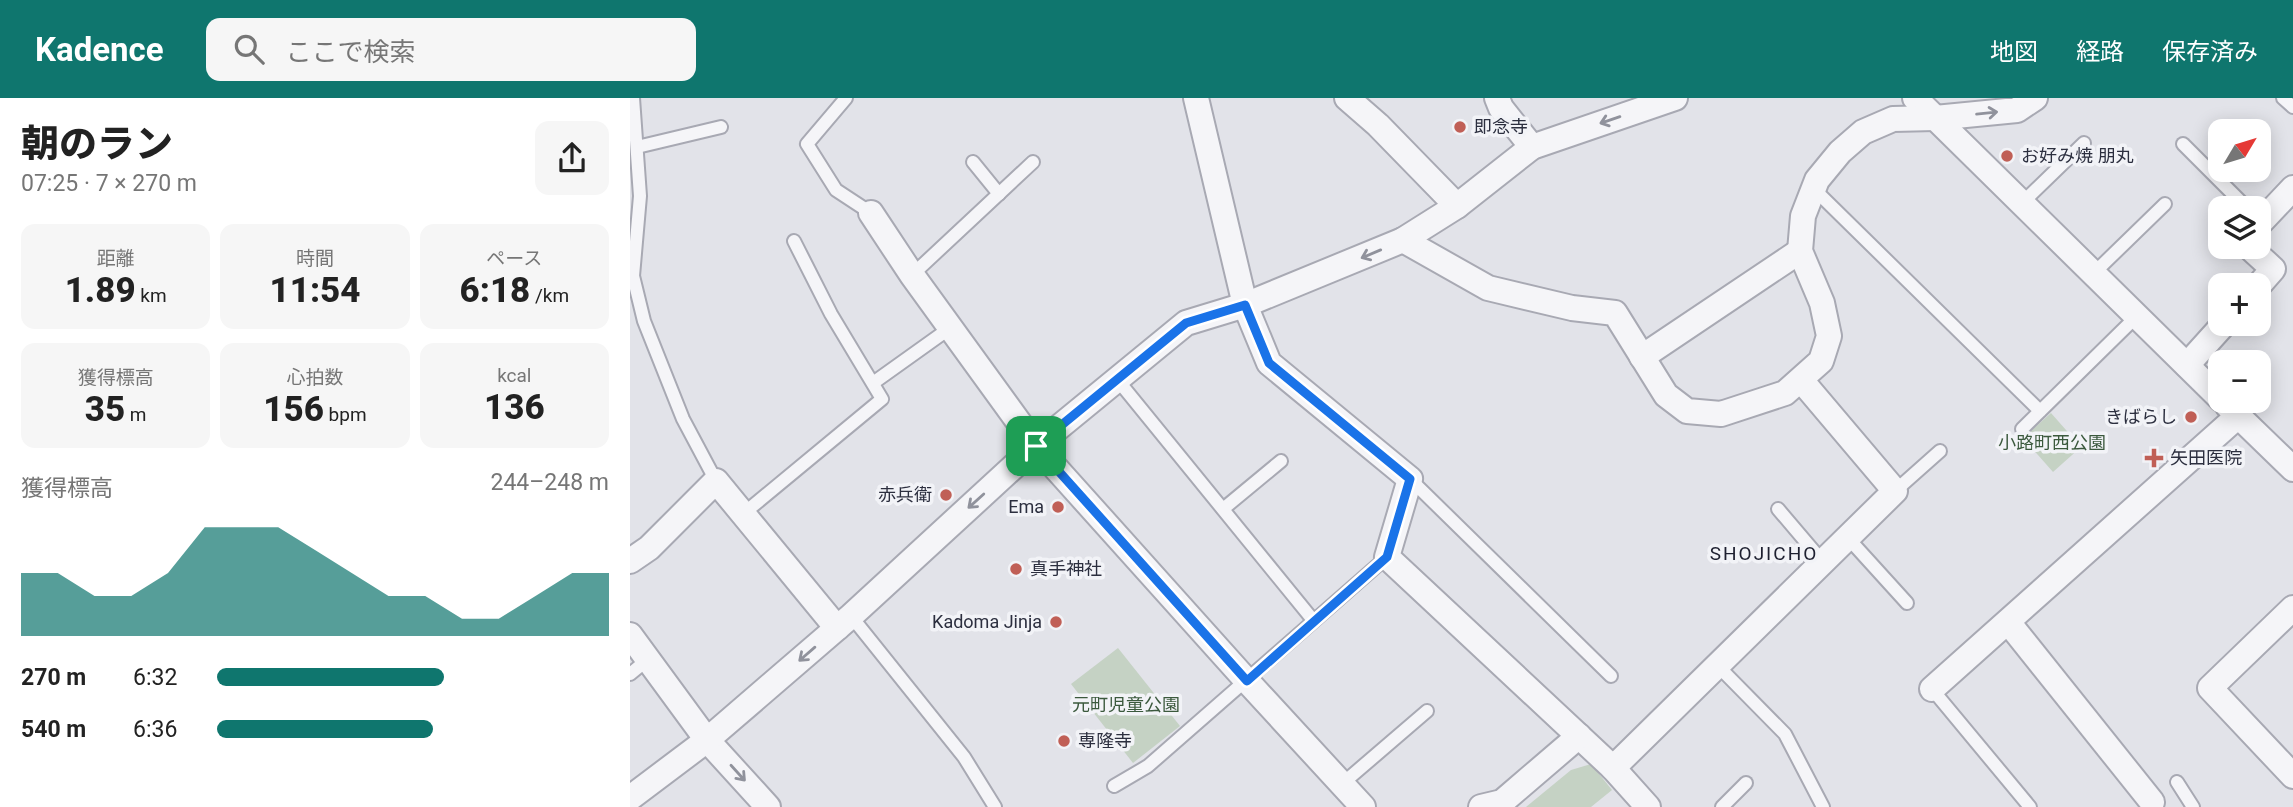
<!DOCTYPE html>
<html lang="ja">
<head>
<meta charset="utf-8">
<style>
	body { margin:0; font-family:Roboto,"Noto Sans JP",sans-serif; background:#f6f6f6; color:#222; height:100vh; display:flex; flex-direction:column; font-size:26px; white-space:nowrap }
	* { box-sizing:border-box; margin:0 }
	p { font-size:23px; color:#767676 }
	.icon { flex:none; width:38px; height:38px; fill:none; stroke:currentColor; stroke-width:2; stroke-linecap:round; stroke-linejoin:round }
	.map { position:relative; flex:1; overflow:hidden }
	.panel { display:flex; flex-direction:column; background:#fff; width:630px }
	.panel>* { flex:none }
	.needle { width:46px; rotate:52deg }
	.tools { position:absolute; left:1578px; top:21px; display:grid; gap:14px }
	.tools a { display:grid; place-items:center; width:63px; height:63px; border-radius:14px; background:#fff; box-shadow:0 4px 18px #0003; font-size:35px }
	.pin { position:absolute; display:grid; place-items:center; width:60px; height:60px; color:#fff; margin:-30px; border-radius:14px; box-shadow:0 4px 10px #0006 }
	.round { display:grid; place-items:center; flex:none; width:74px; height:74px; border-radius:14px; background:#f6f6f6 }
	.summary { display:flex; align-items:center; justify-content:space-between; height:119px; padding:0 21px }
	h1 { font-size:38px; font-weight:800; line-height:52px }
	.figures { display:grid; grid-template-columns:repeat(3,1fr); gap:10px; height:119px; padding:7px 21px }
	.figures div { display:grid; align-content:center; border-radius:14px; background:#f6f6f6; text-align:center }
	.figures b { font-size:35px; font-weight:800 }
	.figures small { font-size:19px; font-weight:400 }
	.figures p { font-size:19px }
	.chart { height:196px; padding:14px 21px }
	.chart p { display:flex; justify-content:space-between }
	.chart svg { width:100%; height:126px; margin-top:7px; fill:#0f766e; opacity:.7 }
	ul { padding:0 21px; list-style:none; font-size:23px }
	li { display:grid; grid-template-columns:112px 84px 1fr; align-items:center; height:52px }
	li i { height:18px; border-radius:9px; background:#0f766e }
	header { display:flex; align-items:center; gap:42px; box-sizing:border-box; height:98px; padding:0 35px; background:#0f766e; color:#fff }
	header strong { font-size:33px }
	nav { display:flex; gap:38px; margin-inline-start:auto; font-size:24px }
	.search { width:490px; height:63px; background:#f6f6f6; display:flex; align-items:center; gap:18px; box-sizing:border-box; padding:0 24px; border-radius:14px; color:#767676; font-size:26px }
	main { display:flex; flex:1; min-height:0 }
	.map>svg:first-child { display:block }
	.park { fill:#c5d2c4 }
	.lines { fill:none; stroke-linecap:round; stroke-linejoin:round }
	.service-casing { stroke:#a8a9b3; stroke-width:16 }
	.minor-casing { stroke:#a8a9b3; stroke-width:28 }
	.service { stroke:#f5f5f8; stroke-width:12 }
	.minor { stroke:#f5f5f8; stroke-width:24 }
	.oneway { stroke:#90929c }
	.route-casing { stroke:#fff; stroke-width:14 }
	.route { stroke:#1a73e8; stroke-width:9 }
	.poi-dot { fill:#c05f56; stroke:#f2f3f7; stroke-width:2.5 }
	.labels { text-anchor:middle; stroke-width:7; stroke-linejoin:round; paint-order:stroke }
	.poi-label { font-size:18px; fill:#2c2f3f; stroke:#f2f3f7; text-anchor:start }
	.park-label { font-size:18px; fill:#3b593d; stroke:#f2f3f7 }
	.neighbourhood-label { font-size:19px; letter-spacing:2px; fill:#1e2030; stroke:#f2f3f7 }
</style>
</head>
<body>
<header>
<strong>Kadence</strong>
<div class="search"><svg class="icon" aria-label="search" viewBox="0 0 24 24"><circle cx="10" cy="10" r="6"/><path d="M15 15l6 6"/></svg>ここで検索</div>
<nav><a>地図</a><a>経路</a><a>保存済み</a></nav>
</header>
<main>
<section class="panel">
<div class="summary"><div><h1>朝のラン</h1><p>07:25 · 7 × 270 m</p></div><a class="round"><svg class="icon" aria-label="share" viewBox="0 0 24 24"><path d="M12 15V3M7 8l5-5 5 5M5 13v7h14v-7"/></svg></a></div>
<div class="figures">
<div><p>距離</p><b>1.89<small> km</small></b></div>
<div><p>時間</p><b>11:54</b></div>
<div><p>ペース</p><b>6:18<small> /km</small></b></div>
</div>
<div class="figures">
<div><p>獲得標高</p><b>35<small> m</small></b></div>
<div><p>心拍数</p><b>156<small> bpm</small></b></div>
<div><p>kcal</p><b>136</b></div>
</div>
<div class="chart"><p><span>獲得標高</span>244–248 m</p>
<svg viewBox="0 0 160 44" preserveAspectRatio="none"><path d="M0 44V22L10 22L20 30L30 30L40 22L50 6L60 6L70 6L80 14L90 22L100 30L110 30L120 38L130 38L140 30L150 22L160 22V44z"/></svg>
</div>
<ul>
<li><b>270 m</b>6:32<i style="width:58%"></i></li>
<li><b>540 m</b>6:36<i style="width:55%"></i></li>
</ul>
</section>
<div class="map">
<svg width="1663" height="709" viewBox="0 0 1663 709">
	<rect width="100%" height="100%" fill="#e2e3e9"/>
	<g class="park">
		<path d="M1421,315L1451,349L1423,374L1393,340Z"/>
		<path d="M488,550L550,628L503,665L441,586Z"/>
		<path d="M961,666L982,692L961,709H896L941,672Z"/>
	</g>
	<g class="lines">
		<defs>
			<g id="service">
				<path d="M3,0L10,98L3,178L14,223L53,321L86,383"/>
				<path d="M216,0L177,46L206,92L241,115"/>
				<path d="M1653,0L1663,9"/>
				<path d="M1553,46L1617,110"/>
				<path d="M7,49L91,29"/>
				<path d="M343,64L369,96"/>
				<path d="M1184,91L1410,313"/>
				<path d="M1392,105L1454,45"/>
				<path d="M1464,175L1535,106"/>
				<path d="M282,177L403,64"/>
				<path d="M486,280L683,522"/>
				<path d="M243,285L320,230"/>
				<path d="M1392,331L1507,218"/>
				<path d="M780,381L981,578"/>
				<path d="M1265,393L1310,353"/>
				<path d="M593,411L651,363"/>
				<path d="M1148,411L1193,464"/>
				<path d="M113,416L252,301L201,216L164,143"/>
				<path d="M1218,440L1277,505"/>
				<path d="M221,518L334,659L365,709"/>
				<path d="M1087,567L1155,636L1193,709"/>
				<path d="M0,576L17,562"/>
				<path d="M1302,591L1400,709"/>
				<path d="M1547,684L1563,709"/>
				<path d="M712,686L797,613"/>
				<path d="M484,688L518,668L757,459"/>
				<path d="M1092,709L1116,685"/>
			</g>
			<g id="minor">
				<path d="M566,0L615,207L639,265L780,381L757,459L983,670L1018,709"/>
				<path d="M717,0L748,27L827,108"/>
				<path d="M867,0L871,10L902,49"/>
				<path d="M1285,0L1591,301"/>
				<path d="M241,115L282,177L406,348L617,583L733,709"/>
				<path d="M1629,126L1663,90"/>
				<path d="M773,142L858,190L942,210L985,215L1036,297L1057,313L1091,316L1155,295L1191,263L1199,238L1192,205L1170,153L1173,118L1187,82L1210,54L1233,34L1263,21L1305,20L1387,12L1405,0"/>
				<path d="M1619,149L1643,171L1629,187"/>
				<path d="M1012,259L1170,153"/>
				<path d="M1557,267L1594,226"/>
				<path d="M1598,308L1663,371"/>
				<path d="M0,463L19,450L86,383L207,530"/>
				<path d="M1663,510L1580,590L1663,678"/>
				<path d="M1378,524L1522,704"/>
				<path d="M0,537L77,642L138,709"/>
				<path d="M1302,591L1608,318"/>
				<path d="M983,670L1265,393L1171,282"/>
				<path d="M0,700L77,642L221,518L406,348L556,225L615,207L773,142L827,108L902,49L1045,0"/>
				<path d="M851,709L872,704L949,638"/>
			</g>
		</defs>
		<use href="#service" class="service-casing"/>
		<use href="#minor" class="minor-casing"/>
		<use href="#service" class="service"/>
		<use href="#minor" class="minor"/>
	</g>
	<defs><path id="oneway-shaft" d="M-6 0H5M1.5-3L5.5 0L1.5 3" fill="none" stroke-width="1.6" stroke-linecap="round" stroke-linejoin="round" transform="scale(1.75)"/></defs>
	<g class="oneway">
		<use href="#oneway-shaft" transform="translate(1357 15) rotate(-6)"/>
		<use href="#oneway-shaft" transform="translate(980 22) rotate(161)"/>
		<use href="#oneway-shaft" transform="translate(741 156) rotate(157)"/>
		<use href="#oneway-shaft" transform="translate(346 403) rotate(138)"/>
		<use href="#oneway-shaft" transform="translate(177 556) rotate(139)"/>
		<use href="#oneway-shaft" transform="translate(108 675) rotate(48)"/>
	</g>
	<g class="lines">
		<defs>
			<path id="route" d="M615,207L639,265L780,381L757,459L617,583L406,348L556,225Z"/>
		</defs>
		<use href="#route" class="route-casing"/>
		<use href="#route" class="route"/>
	</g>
	<g class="poi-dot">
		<circle cx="830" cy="29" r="7"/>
		<circle cx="1377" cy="58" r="7"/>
		<circle cx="1561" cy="319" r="7"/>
		<path d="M1520.5 349.5h7v7h7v7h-7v7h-7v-7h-7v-7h7z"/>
		<circle cx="316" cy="397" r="7"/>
		<circle cx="428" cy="409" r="7"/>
		<circle cx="386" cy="471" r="7"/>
		<circle cx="426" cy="524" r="7"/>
		<circle cx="434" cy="643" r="7"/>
	</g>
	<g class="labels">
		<g class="poi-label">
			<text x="844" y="35">即念寺</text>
			<text x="1391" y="64">お好み焼 朋丸</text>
			<text x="1547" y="325" text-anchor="end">きばらし</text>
			<text x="1540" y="366">矢田医院</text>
			<text x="302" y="403" text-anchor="end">赤兵衛</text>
			<text x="414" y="415" text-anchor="end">Ema</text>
			<text x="400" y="477">真手神社</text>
			<text x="412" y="530" text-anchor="end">Kadoma Jinja</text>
			<text x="448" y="649">専隆寺</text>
		</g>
		<g class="park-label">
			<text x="1422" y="351">小路町西公園</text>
			<text x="496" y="613">元町児童公園</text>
		</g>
		<g class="neighbourhood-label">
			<text x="1134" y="462">SHOJICHO</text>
		</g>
	</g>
</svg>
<div class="tools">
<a><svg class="needle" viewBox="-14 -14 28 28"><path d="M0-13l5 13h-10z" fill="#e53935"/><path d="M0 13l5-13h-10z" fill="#767676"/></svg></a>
<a><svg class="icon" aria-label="layers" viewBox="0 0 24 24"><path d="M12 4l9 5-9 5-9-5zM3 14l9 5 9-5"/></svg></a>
<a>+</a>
<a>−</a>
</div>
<div class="pin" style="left:406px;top:348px;background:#1e9e55"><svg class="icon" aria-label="arrive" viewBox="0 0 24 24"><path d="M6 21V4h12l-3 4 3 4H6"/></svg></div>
</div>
</main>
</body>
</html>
